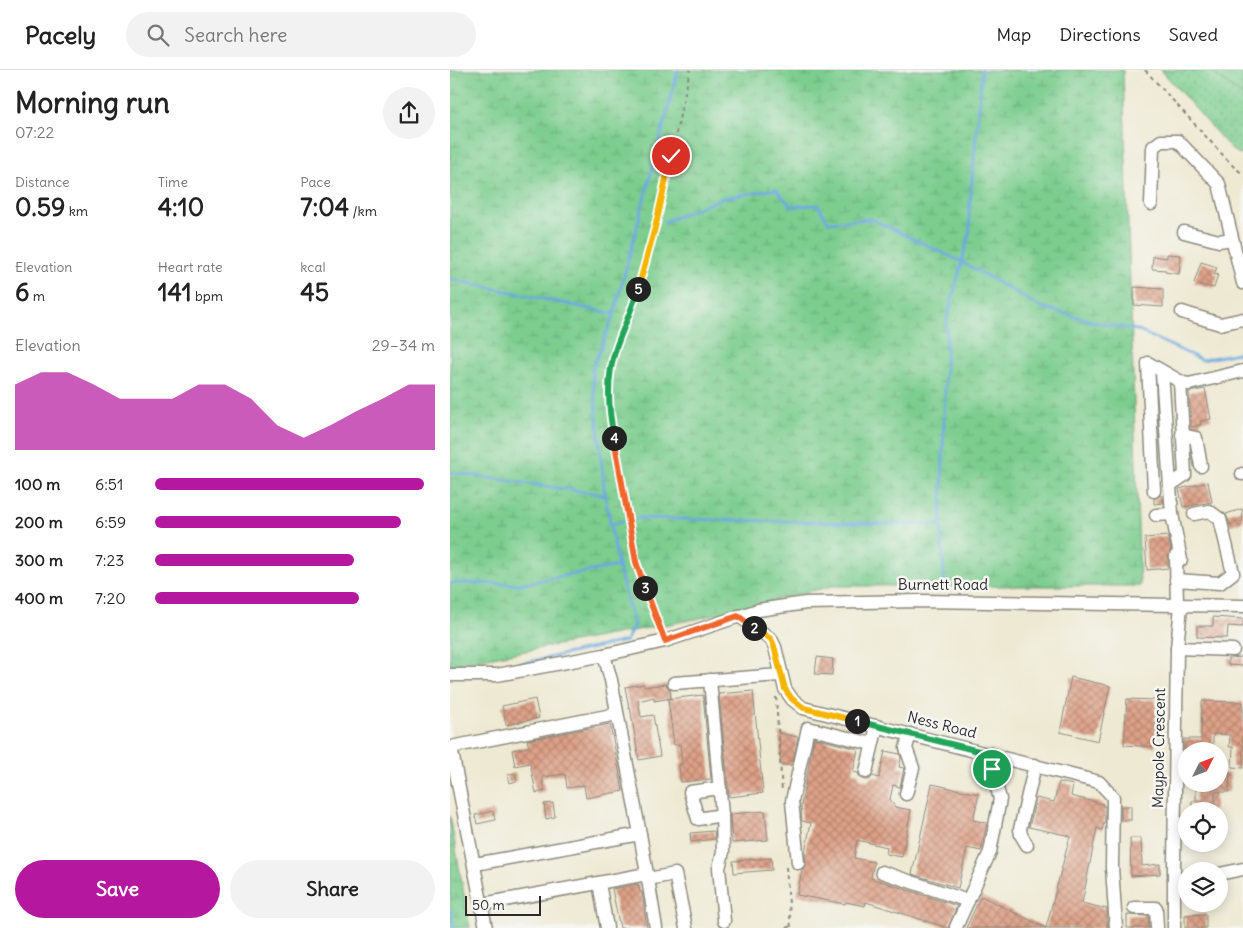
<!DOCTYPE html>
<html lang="en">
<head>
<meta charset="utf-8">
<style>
	body { margin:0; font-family:Delius,sans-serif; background:#f2f2f2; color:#222; height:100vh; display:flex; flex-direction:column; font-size:19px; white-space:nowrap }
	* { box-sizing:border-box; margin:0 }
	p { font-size:16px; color:#767676 }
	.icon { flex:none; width:28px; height:28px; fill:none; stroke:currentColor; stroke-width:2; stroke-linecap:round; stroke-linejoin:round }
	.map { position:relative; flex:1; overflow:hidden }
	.panel { display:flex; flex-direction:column; background:#fff; width:450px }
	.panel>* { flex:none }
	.needle { width:32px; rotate:48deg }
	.tools { position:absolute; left:728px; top:672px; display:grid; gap:10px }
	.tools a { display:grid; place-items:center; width:50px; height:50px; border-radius:50%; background:#fff; box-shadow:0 2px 12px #0003; font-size:25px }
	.scale { position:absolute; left:15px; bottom:12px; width:76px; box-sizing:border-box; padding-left:5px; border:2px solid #2b2b2b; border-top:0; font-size:14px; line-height:18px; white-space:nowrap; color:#2b2b2b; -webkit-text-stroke:4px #f6f6f2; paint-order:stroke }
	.pin { position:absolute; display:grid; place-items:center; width:42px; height:42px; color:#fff; margin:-21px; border:2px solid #fff; border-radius:50%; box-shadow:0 1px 5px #0007 }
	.km { position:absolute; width:25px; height:25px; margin:-12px; border-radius:50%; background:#222; color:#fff; font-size:14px; line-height:25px; text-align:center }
	.round { display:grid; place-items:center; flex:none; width:52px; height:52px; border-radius:26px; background:#f2f2f2 }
	.overview { display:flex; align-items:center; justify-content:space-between; height:85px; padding:0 15px }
	h1 { font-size:28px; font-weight:800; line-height:38px }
	.stats { display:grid; grid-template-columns:repeat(3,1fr); gap:8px; height:85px; padding:5px 15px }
	.stats div { display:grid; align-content:center }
	.stats b { font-size:25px; font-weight:800 }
	.stats small { font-size:14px; font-weight:400 }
	.stats p { font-size:14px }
	.chart { height:140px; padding:10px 15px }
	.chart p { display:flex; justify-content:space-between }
	.chart svg { width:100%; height:90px; margin-top:5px; fill:#b5179e; opacity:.7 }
	.action { display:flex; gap:10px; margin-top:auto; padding:10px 15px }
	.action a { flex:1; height:58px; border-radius:30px; background:#b5179e; color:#fff; font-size:20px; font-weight:800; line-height:58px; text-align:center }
	.action a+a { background:#f2f2f2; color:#222 }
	ul { padding:0 15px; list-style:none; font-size:16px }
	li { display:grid; grid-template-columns:80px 60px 1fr; align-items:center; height:38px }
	li i { height:12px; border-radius:6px; background:#b5179e }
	header { display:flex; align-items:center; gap:30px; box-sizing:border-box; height:70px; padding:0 25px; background:#fff; border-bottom:1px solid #e0e0e0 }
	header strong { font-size:24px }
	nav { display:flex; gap:28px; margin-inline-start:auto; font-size:18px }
	.search { width:350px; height:45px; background:#f2f2f2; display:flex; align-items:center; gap:12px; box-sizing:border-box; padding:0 18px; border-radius:28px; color:#767676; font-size:19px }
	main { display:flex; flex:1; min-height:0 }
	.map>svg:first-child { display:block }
	.grass { fill:url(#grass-dots); stroke:#537c5c }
	.wetland { fill:url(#wetland-marsh); stroke:#537c5c }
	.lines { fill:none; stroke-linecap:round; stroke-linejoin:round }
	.stream { stroke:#6da9de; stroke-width:3 }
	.building { fill:url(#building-cross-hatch) }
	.minor-casing { stroke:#8c8a7e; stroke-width:15 }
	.path { stroke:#8c8a7e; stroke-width:2; stroke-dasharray:4 4; stroke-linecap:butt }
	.minor { stroke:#fff; stroke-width:12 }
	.split-1-casing { stroke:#fff; stroke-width:10 }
	.split-2-casing { stroke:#fff; stroke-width:10 }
	.split-3-casing { stroke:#fff; stroke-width:10 }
	.split-4-casing { stroke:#fff; stroke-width:10 }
	.split-5-casing { stroke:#fff; stroke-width:10 }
	.split-6-casing { stroke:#fff; stroke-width:10 }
	.split-1 { stroke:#22a559; stroke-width:6 }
	.split-2 { stroke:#f5b400; stroke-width:6 }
	.split-3 { stroke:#f0652b; stroke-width:6 }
	.split-4 { stroke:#f0652b; stroke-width:6 }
	.split-5 { stroke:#22a559; stroke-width:6 }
	.split-6 { stroke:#f5b400; stroke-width:6 }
	.labels { text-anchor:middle; stroke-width:5; stroke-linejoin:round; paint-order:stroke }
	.street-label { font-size:15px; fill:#2b2b2b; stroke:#f6f6f2 }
</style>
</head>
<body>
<header>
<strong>Pacely</strong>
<div class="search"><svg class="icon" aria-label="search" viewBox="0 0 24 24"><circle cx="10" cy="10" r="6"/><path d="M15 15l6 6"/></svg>Search here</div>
<nav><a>Map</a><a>Directions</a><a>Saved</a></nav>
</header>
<main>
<section class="panel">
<div class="overview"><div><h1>Morning run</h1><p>07:22</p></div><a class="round"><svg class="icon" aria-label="share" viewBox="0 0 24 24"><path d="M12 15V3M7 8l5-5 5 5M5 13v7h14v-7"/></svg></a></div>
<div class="stats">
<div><p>Distance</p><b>0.59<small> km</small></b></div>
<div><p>Time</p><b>4:10</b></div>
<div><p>Pace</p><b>7:04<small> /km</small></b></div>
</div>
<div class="stats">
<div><p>Elevation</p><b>6<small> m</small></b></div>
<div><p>Heart rate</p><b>141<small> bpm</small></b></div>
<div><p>kcal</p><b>45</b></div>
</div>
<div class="chart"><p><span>Elevation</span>29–34 m</p>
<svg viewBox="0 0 160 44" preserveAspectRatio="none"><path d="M0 44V12L10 6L20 6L30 12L40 19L50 19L60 19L70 12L80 12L90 19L100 32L110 38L120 32L130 25L140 19L150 12L160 12V44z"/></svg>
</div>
<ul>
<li><b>100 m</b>6:51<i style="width:96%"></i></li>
<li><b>200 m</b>6:59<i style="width:88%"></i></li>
<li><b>300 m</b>7:23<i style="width:71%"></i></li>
<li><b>400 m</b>7:20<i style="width:73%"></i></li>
</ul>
<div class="action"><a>Save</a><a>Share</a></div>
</section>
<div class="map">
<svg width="793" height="858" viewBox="0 0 793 858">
	<defs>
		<pattern id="grass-dots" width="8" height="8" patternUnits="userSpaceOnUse" patternTransform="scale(1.25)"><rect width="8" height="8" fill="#7bcd8e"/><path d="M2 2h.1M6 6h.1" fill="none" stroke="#6ab07b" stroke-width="1.8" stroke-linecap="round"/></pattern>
		<pattern id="wetland-marsh" width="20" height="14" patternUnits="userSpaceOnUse" patternTransform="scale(1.25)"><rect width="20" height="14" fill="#7bcd8e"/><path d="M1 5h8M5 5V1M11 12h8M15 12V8" fill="none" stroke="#6ab07b"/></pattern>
		<pattern id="building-cross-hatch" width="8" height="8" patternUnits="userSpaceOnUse" patternTransform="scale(1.25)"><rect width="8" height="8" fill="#dea187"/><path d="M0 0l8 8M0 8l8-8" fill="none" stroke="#b4836f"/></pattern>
	</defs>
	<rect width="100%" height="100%" fill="#f6f6f2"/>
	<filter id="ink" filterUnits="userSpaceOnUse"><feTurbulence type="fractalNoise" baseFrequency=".02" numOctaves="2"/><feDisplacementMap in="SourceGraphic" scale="10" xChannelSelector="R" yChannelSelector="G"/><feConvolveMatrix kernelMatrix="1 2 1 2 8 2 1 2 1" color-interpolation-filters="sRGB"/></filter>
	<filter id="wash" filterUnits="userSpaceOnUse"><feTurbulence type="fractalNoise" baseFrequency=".0096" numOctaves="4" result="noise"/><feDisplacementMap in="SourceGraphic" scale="20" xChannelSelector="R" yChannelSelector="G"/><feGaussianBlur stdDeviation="1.12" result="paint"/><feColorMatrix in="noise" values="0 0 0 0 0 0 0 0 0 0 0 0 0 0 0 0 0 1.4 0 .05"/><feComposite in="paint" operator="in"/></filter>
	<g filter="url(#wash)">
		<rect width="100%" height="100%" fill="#eee9d2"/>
		<path class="grass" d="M711,0H760L793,26V86L782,80Z"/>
		<g class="wetland">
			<path d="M0,0H673L690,516H382L246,549L0,595Z"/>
			<path d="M760,0H793V26Z"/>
			<path d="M0,746L20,858H0Z"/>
		</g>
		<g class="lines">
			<g class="stream">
				<path d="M214,152L272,128L326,119L341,136L368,135L378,152L421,149L512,192L591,237L648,253L687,260L752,290L793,282"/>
				<path d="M0,209L164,244"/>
				<path d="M0,402L155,425"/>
				<path d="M182,449L189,448L491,455"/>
				<path d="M160,455L173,451"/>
				<path d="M0,513L69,514L168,496"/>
				<path d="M495,521L491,455L497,249L520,160L519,143L532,0"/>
				<path d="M0,598L46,599L176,571L184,555L168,496L155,425L142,300L164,244L228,0"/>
				<path d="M0,839L4,858"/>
			</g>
		</g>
		<g id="blocks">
			<g class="building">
				<path d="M717,184L731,185L729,204L715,202L716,200L702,199L703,186L717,188Z"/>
				<path d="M751,192L767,197L764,205L768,204L764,218L744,213Z"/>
				<path d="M684,217L713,219V237L684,235Z"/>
				<path d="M755,319L761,349L750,351L751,355L741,357L739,322Z"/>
				<path d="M758,412L762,432L733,437L729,419Z"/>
				<path d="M710,426H713V433L704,434V429Z"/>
				<path d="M792,439L793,451L780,455L776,444Z"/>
				<path d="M718,466L721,480L718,486V498L697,500L695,468Z"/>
				<path d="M763,547L793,549V557L778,556L777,568L747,567V556H763Z"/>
				<path d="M367,587L383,589L382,605L365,604Z"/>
				<path d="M793,587V596L778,595V588Z"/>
				<path d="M621,607L660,616L648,671L610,662Z"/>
				<path d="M194,614V617L216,614L220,620L221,628L204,631V627L188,631L191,647L203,645L210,686L189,690L180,637L179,638L175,617Z"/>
				<path d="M303,621L313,723L279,727L269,624Z"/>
				<path d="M253,625L261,709L231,712L229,695L232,694L230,674L224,675L218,629Z"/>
				<path d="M85,629L89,648L56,655L52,636Z"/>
				<path d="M677,629L706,630L705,677L674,675Z"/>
				<path d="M752,631L793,632V698L782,697L783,677H779L780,665L763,664V681H734V669H751Z"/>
				<path d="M160,654L173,721L136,728L134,715L117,718L115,704L92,707L95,721L86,723L80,693L65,696L62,680L79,677L77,670Z"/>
				<path d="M329,663L348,667L342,695H331Z"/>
				<path d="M364,668L408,679L403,702L408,703L410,708L415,710H419L423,706L429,708L435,681L450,684L451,688L449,697L454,698L450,717L443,715L440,729L445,737L461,740L452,787L436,784L437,777L407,770L404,788L424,792L421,808L507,836L498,858L416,832L415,836L396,832L395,834L347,825L352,800L356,796L355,782L361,753L352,751L351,736Z"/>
				<path d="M65,703L67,711L59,713L57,705Z"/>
				<path d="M769,703L780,704L779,722H765V741H742V731H746V717H753L754,714H769Z"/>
				<path d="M609,712L623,715L621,726L653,734L652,736H655V750L652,760L647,758L632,833L657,839V858H596L620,766L579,757L586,728L604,732Z"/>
				<path d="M482,714L529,724L523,750L537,753L531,781L517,778L508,818L462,804Z"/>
				<path d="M103,733L105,747L96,749L94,734Z"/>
				<rect x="671" y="736" width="10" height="14"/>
				<path d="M43,741L45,750L27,754L25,745Z"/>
				<path d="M315,741L318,770L282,773L280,744Z"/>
				<path d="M264,761L265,769L241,772L240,763Z"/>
				<path d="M680,768H691L692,796L710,794V804L681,806Z"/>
				<path d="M321,788L322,800L284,803L283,791Z"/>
				<path d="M188,814L190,822H192L197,858H170L162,819Z"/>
				<path d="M531,826L596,858H516Z"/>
				<path d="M756,844V858H735V845Z"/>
				<path d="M677,845L698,846L699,858H677Z"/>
			</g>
		</g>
	</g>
	<g filter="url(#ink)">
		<use href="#blocks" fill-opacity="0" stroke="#8c8a7e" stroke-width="1"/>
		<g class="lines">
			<defs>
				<g id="minor">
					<path d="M701,134L703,77L711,71H728L769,114L793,213"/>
					<path d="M734,162L769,171L782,169"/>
					<path d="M732,242L770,254L793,249"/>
					<path d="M732,365L746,368L751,396"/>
					<path d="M792,404H793"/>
					<path d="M720,415L735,405L730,311"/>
					<path d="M704,421L698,293L733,313L739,314L793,301"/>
					<path d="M722,444L731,490"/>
					<path d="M706,445L722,444L712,302"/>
					<path d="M726,486L727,536"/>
					<path d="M726,510L770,513L783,503L770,449L759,441L744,444"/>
					<path d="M731,536L727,578L724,795V809H736"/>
					<path d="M289,546L321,569L325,577L335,619L342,629L353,638L649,712L663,727L662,797L666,858"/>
					<path d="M727,578L783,580"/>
					<path d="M0,605H47L154,585L215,571L308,540L356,533L470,531L793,536"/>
					<path d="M260,610L272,745L273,782L269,798L274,851"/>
					<path d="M224,613L330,605"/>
					<path d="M416,702L427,656"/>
					<path d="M270,718L240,722L248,749L272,745"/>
					<path d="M456,724L463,698L456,678L460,664"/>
					<path d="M577,775L571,765L570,759L585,695"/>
					<path d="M348,793L342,731L358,658L422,674"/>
					<path d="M25,794L190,764"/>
					<path d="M432,802L518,831"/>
					<path d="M197,804L198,809L225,804L236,858"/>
					<path d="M769,804L793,799"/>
					<path d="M198,809L206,858"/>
					<path d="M724,809V858"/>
					<path d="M149,813L157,858"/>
					<path d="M33,834L197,804L190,764L161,610L154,585"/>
					<path d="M684,838H706L707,858"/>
					<path d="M506,857L540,782L550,729L541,696V684"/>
					<path d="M36,858L1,677L167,644"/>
				</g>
			</defs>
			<use href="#minor" class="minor-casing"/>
			<g class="path">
				<path d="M695,0L783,96L793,104"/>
				<path d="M211,560L186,492L158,338L159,313L166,280L184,232L206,154L240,0"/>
				<path d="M326,627L332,722"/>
				<path d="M336,797L341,858"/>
				<path d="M336,858L341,856"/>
			</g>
			<use href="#minor" class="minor"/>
		</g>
	</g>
	<g class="lines" filter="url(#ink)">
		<defs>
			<path id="split-1" d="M407,651L541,684V696L542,699"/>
			<path id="split-2" d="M304,558L321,569L324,576L335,619L342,629L354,638L407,651"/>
			<path id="split-3" d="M195,518L215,571L288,546L304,558"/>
			<path id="split-4" d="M164,368L186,492L195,518"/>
			<path id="split-5" d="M164,368C158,337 156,308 166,278C173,258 182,240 188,219"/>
			<path id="split-6" d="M188,219L206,154L221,86"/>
		</defs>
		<use href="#split-1" class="split-1-casing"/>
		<use href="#split-2" class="split-2-casing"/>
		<use href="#split-3" class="split-3-casing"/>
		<use href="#split-4" class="split-4-casing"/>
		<use href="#split-5" class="split-5-casing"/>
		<use href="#split-6" class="split-6-casing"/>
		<use href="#split-1" class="split-1"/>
		<use href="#split-2" class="split-2"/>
		<use href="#split-3" class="split-3"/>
		<use href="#split-4" class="split-4"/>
		<use href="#split-5" class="split-5"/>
		<use href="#split-6" class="split-6"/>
	</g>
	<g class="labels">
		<g class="street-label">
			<text x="493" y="520">Burnett Road</text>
			<text transform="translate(492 655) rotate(14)" y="5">Ness Road</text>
			<text transform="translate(709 678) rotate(-89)" y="5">Maypole Crescent</text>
		</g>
	</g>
</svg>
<div class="tools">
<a><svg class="needle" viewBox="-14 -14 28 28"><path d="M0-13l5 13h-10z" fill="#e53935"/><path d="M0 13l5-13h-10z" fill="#767676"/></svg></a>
<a><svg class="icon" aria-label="locate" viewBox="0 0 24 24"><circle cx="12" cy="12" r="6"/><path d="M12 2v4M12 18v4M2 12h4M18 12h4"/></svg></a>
<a><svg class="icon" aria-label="layers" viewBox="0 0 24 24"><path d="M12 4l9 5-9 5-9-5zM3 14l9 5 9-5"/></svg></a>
</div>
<div class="scale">50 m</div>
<div class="pin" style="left:542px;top:699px;background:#1e9e55"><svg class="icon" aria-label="arrive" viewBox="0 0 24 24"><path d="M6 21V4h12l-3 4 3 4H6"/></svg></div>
<div class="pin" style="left:221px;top:86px;background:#d93025"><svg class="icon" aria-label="check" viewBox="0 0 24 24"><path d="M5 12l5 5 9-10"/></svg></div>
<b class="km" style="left:407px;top:651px">1</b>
<b class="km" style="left:304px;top:558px">2</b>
<b class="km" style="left:195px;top:518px">3</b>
<b class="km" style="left:164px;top:368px">4</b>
<b class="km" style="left:188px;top:219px">5</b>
</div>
</main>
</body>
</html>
